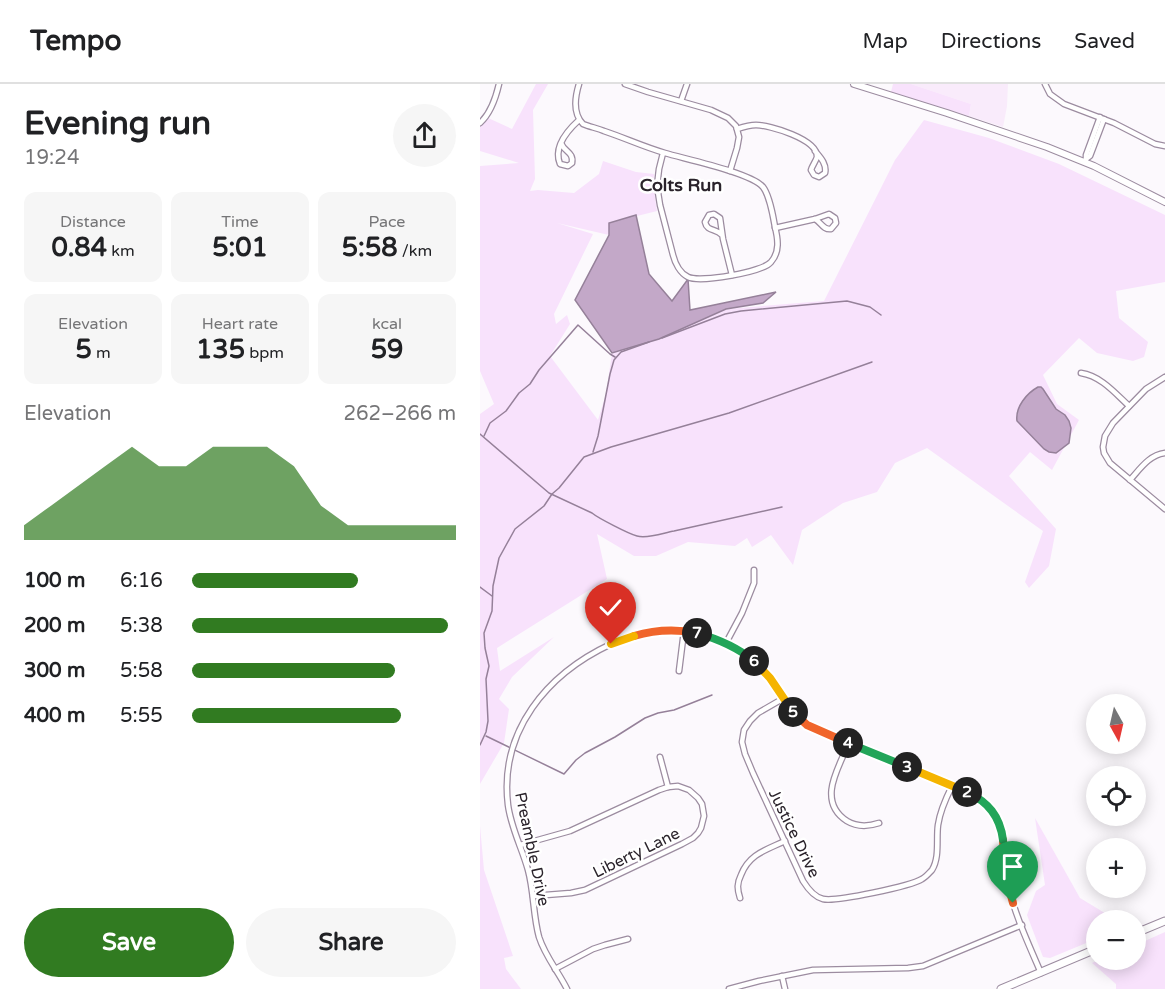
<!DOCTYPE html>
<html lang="en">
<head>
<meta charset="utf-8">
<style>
	body { margin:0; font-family:"Varela Round",sans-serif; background:#f6f6f6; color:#202124; height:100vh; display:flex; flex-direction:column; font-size:22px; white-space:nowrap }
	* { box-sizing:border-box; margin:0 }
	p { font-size:20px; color:#757577 }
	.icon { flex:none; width:33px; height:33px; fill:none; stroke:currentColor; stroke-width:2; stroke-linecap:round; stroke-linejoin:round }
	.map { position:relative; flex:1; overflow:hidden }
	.sheet { display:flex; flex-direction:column; background:#fff; width:480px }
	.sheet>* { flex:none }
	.needle { width:39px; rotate:172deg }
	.controls { position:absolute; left:606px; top:610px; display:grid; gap:12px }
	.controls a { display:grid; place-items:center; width:60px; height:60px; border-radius:50%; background:#fff; box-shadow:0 3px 15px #0003; font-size:30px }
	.pin { position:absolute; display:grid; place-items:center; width:51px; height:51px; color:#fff; margin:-62px -26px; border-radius:50% 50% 50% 0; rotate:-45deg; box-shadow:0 0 6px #0007 }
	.pin .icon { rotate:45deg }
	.km { position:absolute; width:30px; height:30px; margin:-15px; border-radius:50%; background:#222; color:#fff; font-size:16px; line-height:30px; text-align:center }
	.round { display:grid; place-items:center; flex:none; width:63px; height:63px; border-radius:32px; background:#f6f6f6 }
	.summary { display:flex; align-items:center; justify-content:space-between; height:102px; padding:0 24px }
	h1 { font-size:33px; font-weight:700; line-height:45px }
	.metrics { display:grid; grid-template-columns:repeat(3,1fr); gap:9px; height:102px; padding:6px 24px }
	.metrics div { display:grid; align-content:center; border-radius:12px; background:#f6f6f6; text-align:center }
	.metrics b { font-size:26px; font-weight:700 }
	.metrics small { font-size:16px; font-weight:400 }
	.metrics p { font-size:16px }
	.chart { height:168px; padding:12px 24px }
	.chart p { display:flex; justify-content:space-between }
	.chart svg { width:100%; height:108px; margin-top:6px; fill:#317b21; opacity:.7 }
	.cta { display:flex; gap:12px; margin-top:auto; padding:12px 24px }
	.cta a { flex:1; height:69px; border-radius:36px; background:#317b21; color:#fff; font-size:24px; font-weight:700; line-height:69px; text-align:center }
	.cta a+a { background:#f6f6f6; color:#202124 }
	ul { padding:0 24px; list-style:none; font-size:20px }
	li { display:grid; grid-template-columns:96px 72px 1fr; align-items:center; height:45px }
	li i { height:15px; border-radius:8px; background:#317b21 }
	header { display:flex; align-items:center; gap:36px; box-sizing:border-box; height:84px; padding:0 30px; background:#fff; border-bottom:2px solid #e0e0e0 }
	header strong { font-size:28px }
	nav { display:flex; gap:33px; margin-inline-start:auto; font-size:21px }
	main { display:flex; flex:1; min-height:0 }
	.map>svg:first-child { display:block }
	.built { fill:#f9ebfb }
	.green { fill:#f8e2fc }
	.water { fill:#c3a8c8; stroke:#958099; stroke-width:1.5 }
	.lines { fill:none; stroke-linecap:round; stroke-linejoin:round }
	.stream { stroke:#958099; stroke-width:1.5 }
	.minor-casing { stroke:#9c8ca0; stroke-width:7 }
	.tertiary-casing { stroke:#9c8ca0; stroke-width:8 }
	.secondary-casing { stroke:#9c8ca0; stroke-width:9 }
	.minor { stroke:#fff; stroke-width:4.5 }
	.tertiary { stroke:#fff; stroke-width:6 }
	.secondary { stroke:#fff; stroke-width:7 }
	.split-1-casing { stroke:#fff; stroke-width:12 }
	.split-2-casing { stroke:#fff; stroke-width:12 }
	.split-3-casing { stroke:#fff; stroke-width:12 }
	.split-4-casing { stroke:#fff; stroke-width:12 }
	.split-5-casing { stroke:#fff; stroke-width:12 }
	.split-6-casing { stroke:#fff; stroke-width:12 }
	.split-7-casing { stroke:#fff; stroke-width:12 }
	.split-8-casing { stroke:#fff; stroke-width:12 }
	.split-9-casing { stroke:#fff; stroke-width:12 }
	.split-1 { stroke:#f0652b; stroke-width:8 }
	.split-2 { stroke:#22a559; stroke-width:8 }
	.split-3 { stroke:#f5b400; stroke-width:8 }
	.split-4 { stroke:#22a559; stroke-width:8 }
	.split-5 { stroke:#f0652b; stroke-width:8 }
	.split-6 { stroke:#f5b400; stroke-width:8 }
	.split-7 { stroke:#22a559; stroke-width:8 }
	.split-8 { stroke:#f0652b; stroke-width:8 }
	.split-9 { stroke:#f5b400; stroke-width:8 }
	.labels { text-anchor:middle; stroke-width:5; stroke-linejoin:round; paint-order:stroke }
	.street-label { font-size:16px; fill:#2a232b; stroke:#fff }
	.neighbourhood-label { font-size:18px; font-weight:bold; fill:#2a232b; stroke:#fff }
</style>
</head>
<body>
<header>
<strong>Tempo</strong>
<nav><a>Map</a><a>Directions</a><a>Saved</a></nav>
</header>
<main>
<section class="sheet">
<div class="summary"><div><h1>Evening run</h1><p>19:24</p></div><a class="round"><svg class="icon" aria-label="share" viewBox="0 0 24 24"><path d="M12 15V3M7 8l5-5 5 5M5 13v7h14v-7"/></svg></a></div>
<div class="metrics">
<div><p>Distance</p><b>0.84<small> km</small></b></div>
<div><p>Time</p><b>5:01</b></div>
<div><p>Pace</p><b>5:58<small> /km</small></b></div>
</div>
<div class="metrics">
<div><p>Elevation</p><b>5<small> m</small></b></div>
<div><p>Heart rate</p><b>135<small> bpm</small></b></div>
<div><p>kcal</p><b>59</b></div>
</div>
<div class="chart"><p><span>Elevation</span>262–266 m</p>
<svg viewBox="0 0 160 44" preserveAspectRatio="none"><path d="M0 44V38L10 30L20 22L30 14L40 6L50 14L60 14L70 6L80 6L90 6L100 14L110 30L120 38L130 38L140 38L150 38L160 38V44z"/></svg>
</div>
<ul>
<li><b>100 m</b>6:16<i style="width:63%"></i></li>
<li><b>200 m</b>5:38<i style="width:97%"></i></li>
<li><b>300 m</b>5:58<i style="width:77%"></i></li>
<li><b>400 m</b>5:55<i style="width:79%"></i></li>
</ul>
<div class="cta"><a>Save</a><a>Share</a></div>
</section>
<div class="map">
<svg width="685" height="905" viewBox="0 0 685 905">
	<rect width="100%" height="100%" fill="#fcf9fd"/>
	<path class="built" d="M431,0H528L527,22L523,43L489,32L491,20Z"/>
	<g class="green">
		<path d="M56,0H68L53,26L55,95L50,107L58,106L94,109L119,90L123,77L156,88L174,90L173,100L177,127L129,139V151L77,139L113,150L74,230L76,240L87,231L90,240L70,272L118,336L126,310L132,269L179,255L246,225L344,217L415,76L444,36L509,54L579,80L685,131V198L636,207L639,234L668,258L664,273L653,277L617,269L599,254L563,291L577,320L599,336L572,386L550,368L529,392L576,445L569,482L549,504L545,498L563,447L447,364L415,379L397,408L363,419L322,446L313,481L291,451L272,463L267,454L255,462L208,458L176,472H154L117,450L127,495L17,564L20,587L74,553L32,593L19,615L29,625L24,659L0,700V330L14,320L0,287V82L39,79L0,67V37L6,33L32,45Z"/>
		<path d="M413,0H431L491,20L489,32L411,8Z"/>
		<path d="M555,734L600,814L638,837H616V855L570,874L563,873L547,831L556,807L565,801Z"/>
		<path d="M0,742L4,786L33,872L24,874L26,885L41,905H0Z"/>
		<path d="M685,848V905H636V900L612,879L618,876H656V861Z"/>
	</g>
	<g class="water">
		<path d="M156,131L169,190L192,217L208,195L210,226L296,208L283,219L246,225L179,255L132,269L95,216L129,151V139Z"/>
		<path d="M558,303H561L563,305L576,325L585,331L589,337L591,344L589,359L576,369L569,368L564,365L537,337C535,323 547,309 558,303Z"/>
	</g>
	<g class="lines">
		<g class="stream">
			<path d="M182,254L245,230L261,227L367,217L390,223L401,231"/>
			<path d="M0,350L69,409L112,429C118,434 149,450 157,452C168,455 183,449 194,447C230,439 266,431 302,423"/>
			<path d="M4,352L10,339L26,327L39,309L50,300L59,286L98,241L130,270L135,273"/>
			<path d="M113,368L118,352L130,290L134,276L141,268L169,258"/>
			<path d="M0,503L12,512"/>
			<path d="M6,652L84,690L96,676L105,669L135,653L165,634L178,629L194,626L232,611"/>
			<path d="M0,661L6,648L8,637L6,595L9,582L5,564L4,549L12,527L13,502L19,474L35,445L64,422L72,410L79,404L104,373L131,363L249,329L392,278"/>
		</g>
		<defs>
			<g id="minor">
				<path d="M99,0C95,13 92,29 103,40C110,43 117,44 124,47C145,54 164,63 185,69C205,75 272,89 283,103C290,112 293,132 295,143C298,155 300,168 291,178C283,188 220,199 208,193C200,189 195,179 193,171L180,121L177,102L179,85L183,69"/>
				<path d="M145,0L168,8L231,26L248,34L256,42L259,53L257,64L250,87"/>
				<path d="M565,0L570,10L584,20L634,39L675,60L685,62"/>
				<path d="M201,17L207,0"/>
				<path d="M0,39C10,30 16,13 19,0"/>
				<path d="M257,45C263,43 269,41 276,41C289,41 338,55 337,73C336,77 332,82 331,86L334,91L339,93L345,89C347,80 340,73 335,67"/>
				<path d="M81,59C84,68 94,68 92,79L88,82L80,80C73,63 88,46 99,36"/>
				<path d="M606,75V71L620,33"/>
				<path d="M605,78L606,75L610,72L624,35"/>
				<path d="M295,144L335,135L349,130L355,134L356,139L351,145C343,146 341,138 335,135"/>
				<path d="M242,151C236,144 227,148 225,138L229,131L234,130L240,134L243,155L252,191"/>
				<path d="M601,289C621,292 635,309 649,322"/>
				<path d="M685,293L666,305L633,339L625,352L623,363L624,369L630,379L685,425"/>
				<path d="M650,396C660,385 669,371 685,369"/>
				<path d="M246,559L262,529L274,499V486"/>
				<path d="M199,587L204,547"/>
				<path d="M304,614L278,629L270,637L264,646L262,658L265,670L273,689L323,797C328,805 334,813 343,815C356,818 431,802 442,795C446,793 449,789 452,786C460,773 456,755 458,741C460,727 466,714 472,702"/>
				<path d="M369,659C359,683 336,717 367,737C377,743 387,743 399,739"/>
				<path d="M180,673L188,703"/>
				<path d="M40,761L90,747L179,706L188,703L198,702L209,706L218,714L222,720L224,732L221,744L218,749L213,754L202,760L105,806L91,809L53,812"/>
				<path d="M260,814C257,805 257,799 261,791C269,770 286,766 305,757"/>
				<path d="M75,885L113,865L125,861L148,855"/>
				<path d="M302,892L305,905"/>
				<path d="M87,905C78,887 65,872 59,853C53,831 54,808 48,786C42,764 31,744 28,721C19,647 67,590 131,560C170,542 215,542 253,563C269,571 283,584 293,599C305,614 313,629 328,641L481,705C495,712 510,719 517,733C527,753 522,776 527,797C534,829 548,859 561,889"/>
				<path d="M249,905L279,897L333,886L428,884L443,882L542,841"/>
			</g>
			<path id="tertiary" d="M374,0L467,29L567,63L614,82L685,118"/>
			<g id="secondary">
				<path d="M656,849L685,837"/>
				<path d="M521,905L616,865"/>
			</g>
		</defs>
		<use href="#minor" class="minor-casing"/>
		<use href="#tertiary" class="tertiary-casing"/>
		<use href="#secondary" class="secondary-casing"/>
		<use href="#minor" class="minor"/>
		<use href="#tertiary" class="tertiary"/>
		<use href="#secondary" class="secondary"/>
	</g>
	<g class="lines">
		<defs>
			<path id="split-1" d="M523,756L525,789L533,819"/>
			<path id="split-2" d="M487,708C508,718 520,732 523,756"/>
			<path id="split-3" d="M427,683L487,708"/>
			<path id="split-4" d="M368,659L427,683"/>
			<path id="split-5" d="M313,628L327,641L368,659"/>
			<path id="split-6" d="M274,577L290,594L313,628"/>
			<path id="split-7" d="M217,549C238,555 257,563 274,577"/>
			<path id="split-8" d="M154,552C174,546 196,545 217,549"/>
			<path id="split-9" d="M131,560L154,552"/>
		</defs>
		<use href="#split-1" class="split-1-casing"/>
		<use href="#split-2" class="split-2-casing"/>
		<use href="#split-3" class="split-3-casing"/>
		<use href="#split-4" class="split-4-casing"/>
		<use href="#split-5" class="split-5-casing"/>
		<use href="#split-6" class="split-6-casing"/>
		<use href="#split-7" class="split-7-casing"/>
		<use href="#split-8" class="split-8-casing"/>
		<use href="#split-9" class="split-9-casing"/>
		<use href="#split-1" class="split-1"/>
		<use href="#split-2" class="split-2"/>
		<use href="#split-3" class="split-3"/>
		<use href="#split-4" class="split-4"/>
		<use href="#split-5" class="split-5"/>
		<use href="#split-6" class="split-6"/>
		<use href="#split-7" class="split-7"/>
		<use href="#split-8" class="split-8"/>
		<use href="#split-9" class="split-9"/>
	</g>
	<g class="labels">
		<g class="street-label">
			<text transform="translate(315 749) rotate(64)" y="6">Justice Drive</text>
			<text transform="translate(53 765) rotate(78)" y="6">Preamble Drive</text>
			<text transform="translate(156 768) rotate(-26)" y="6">Liberty Lane</text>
		</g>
		<g class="neighbourhood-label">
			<text x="201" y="107">Colts Run</text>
		</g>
	</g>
</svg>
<div class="controls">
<a><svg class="needle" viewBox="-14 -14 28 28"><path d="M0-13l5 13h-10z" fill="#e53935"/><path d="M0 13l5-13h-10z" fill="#757577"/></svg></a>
<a><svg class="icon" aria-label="locate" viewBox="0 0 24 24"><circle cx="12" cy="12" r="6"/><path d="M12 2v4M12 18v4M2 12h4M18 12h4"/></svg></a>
<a>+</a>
<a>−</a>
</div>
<div class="pin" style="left:533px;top:819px;background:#1e9e55"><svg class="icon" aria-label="arrive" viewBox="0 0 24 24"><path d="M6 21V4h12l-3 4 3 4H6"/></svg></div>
<div class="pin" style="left:131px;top:560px;background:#d93025"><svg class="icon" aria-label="check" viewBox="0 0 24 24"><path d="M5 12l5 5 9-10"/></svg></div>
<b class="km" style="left:487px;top:708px">2</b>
<b class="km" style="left:427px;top:683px">3</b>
<b class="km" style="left:368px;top:659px">4</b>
<b class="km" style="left:313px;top:628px">5</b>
<b class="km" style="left:274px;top:577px">6</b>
<b class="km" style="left:217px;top:549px">7</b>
</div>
</main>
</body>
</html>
